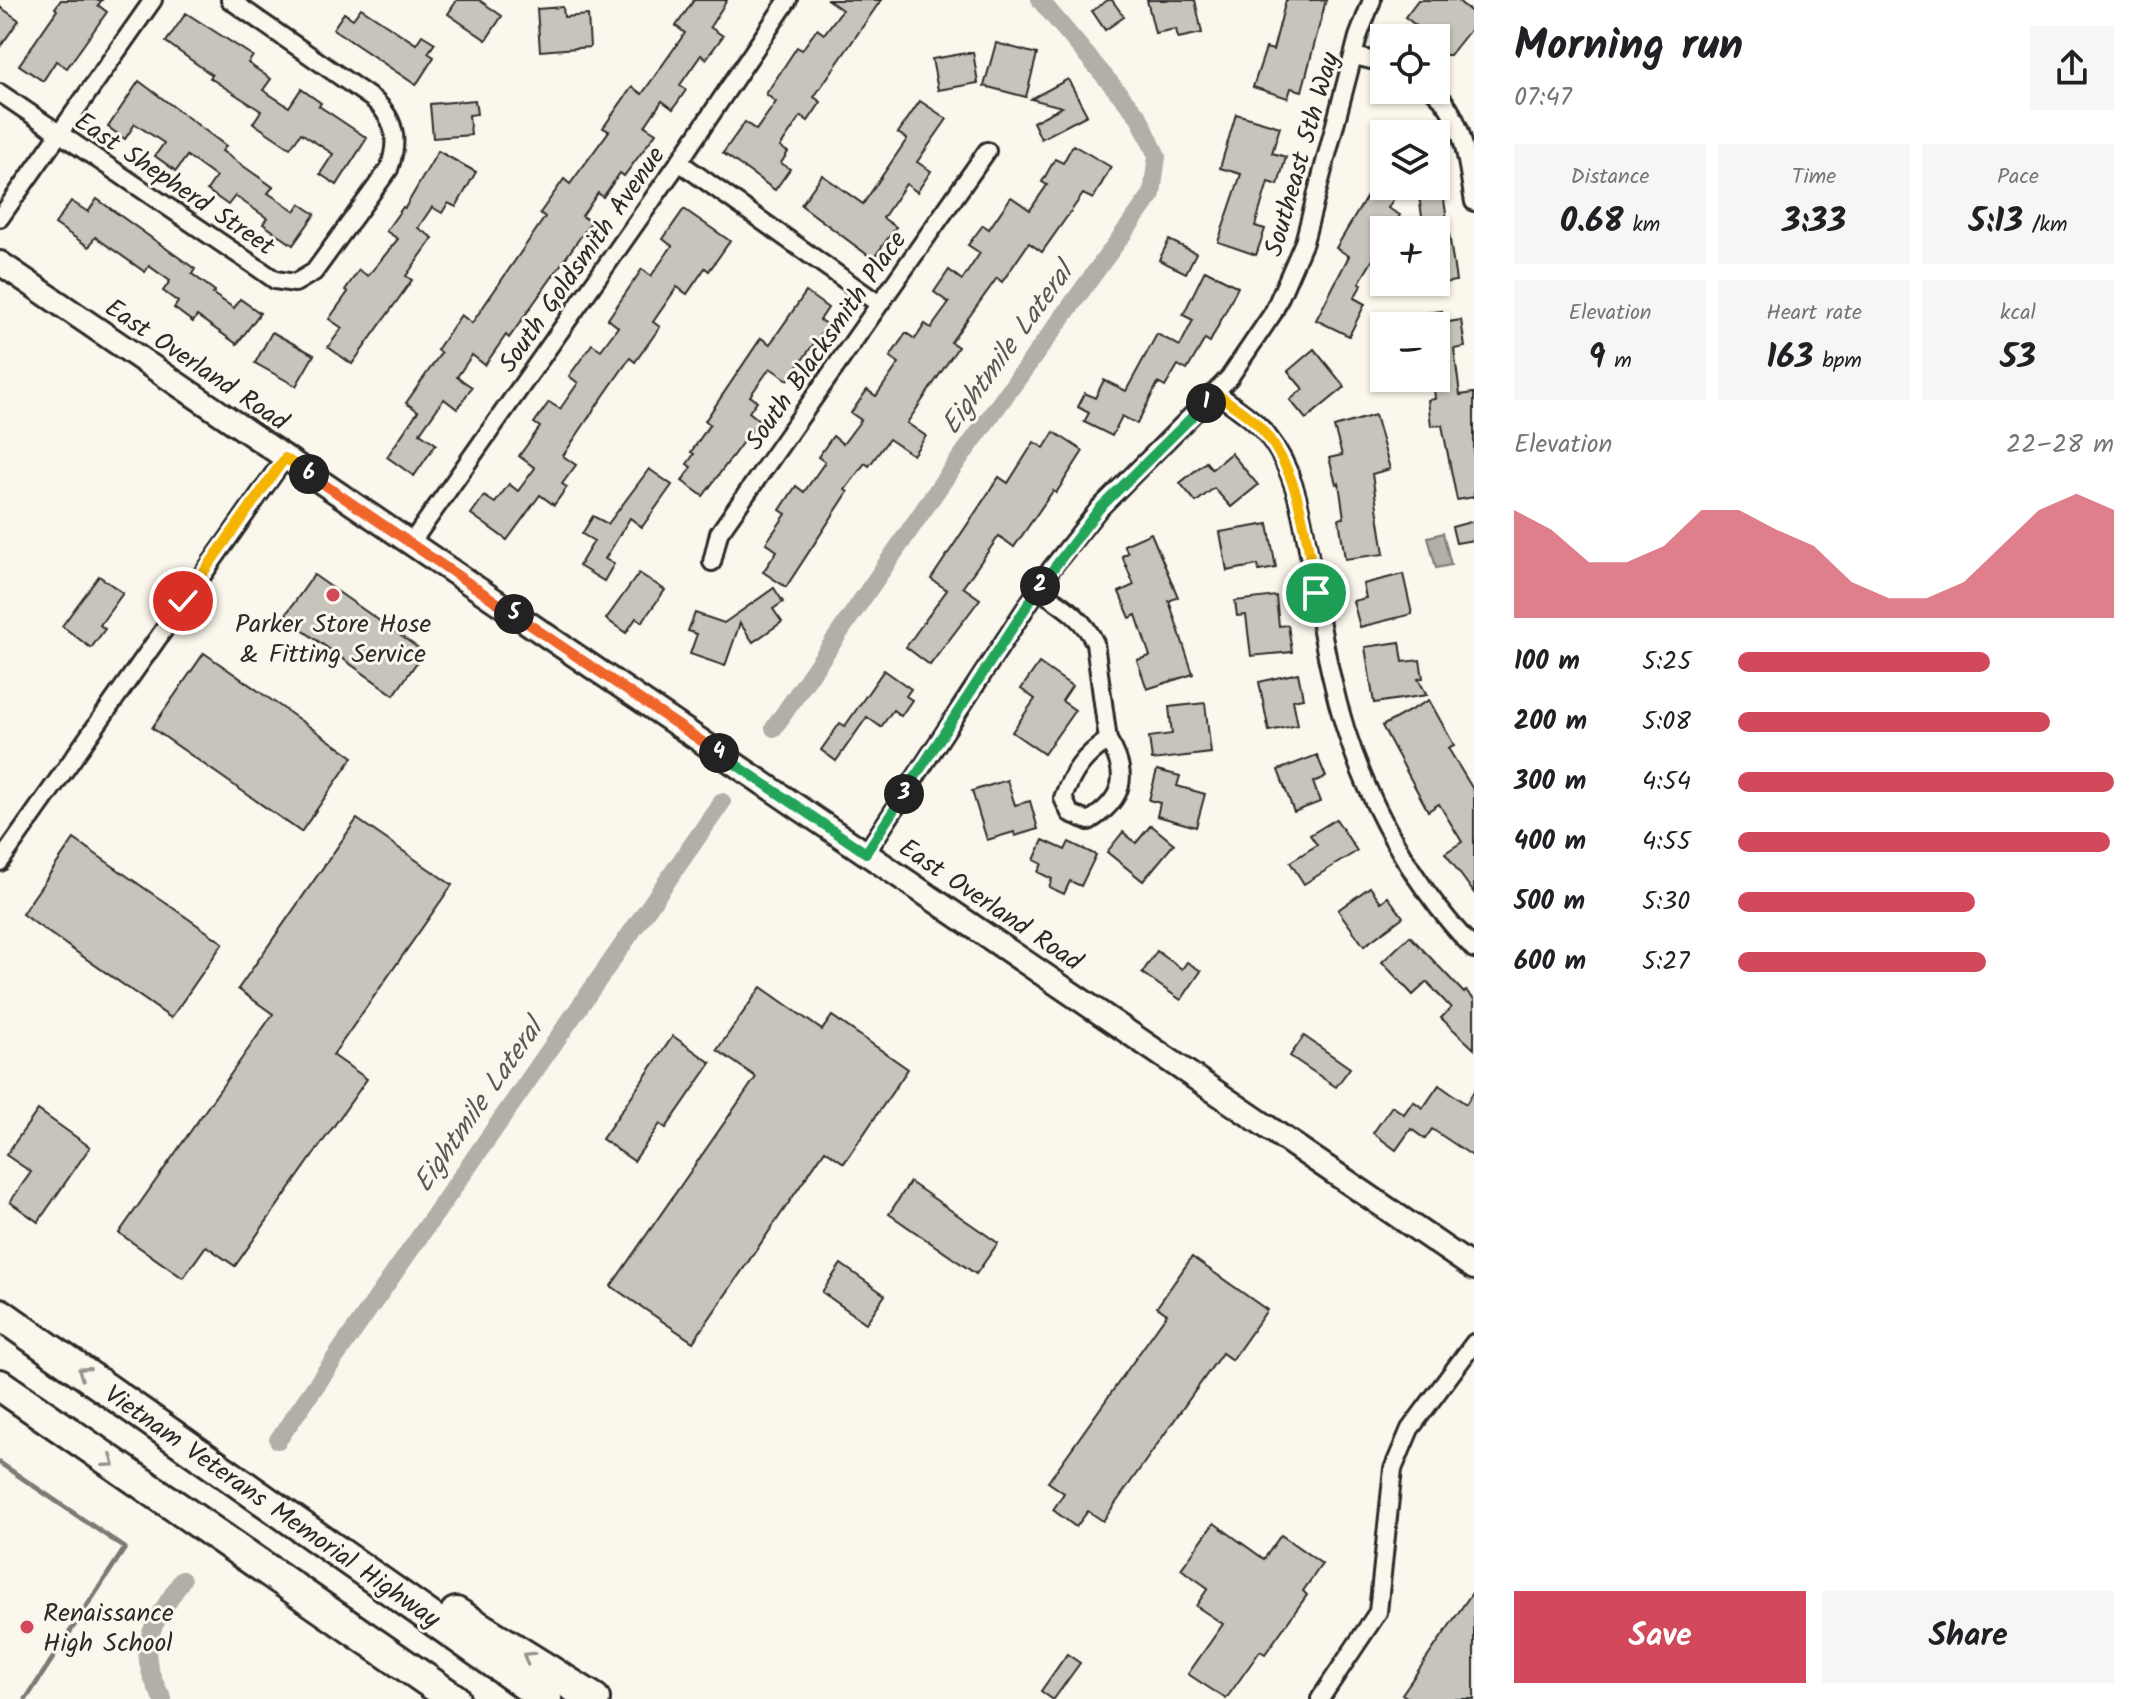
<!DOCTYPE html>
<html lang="en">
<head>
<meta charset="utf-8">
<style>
	body { margin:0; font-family:Kalam,sans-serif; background:#f6f6f6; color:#202124; height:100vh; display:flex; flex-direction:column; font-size:30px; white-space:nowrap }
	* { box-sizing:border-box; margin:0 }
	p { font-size:26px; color:#757577 }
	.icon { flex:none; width:44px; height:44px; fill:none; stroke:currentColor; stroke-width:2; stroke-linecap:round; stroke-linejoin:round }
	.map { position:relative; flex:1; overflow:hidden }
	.details { display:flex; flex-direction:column; background:#fff; width:680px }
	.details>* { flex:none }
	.fabs { position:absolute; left:1370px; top:24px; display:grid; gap:16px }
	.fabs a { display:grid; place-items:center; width:80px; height:80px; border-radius:0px; background:#fff; box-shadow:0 2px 6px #0004; font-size:40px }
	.pin { position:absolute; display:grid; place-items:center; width:68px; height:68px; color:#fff; margin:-34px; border:4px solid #fff; border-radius:50%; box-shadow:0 2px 8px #0007 }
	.km { position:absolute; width:40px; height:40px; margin:-20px; border-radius:50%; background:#222; color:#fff; font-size:22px; line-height:40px; text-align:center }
	.round { display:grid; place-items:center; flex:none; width:84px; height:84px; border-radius:0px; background:#f6f6f6 }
	.headline { display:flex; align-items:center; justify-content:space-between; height:136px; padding:0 40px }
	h1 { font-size:44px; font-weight:700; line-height:60px }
	.metrics { display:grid; grid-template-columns:repeat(3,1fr); gap:12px; height:136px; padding:8px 40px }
	.metrics div { display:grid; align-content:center; border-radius:0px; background:#f6f6f6; text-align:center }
	.metrics b { font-size:34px; font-weight:700 }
	.metrics small { font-size:22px; font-weight:400 }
	.metrics p { font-size:22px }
	.chart { height:224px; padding:16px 40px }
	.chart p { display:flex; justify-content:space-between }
	.chart svg { width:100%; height:144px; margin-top:8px; fill:#d1495b; opacity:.7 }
	.cta { display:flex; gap:16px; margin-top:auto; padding:16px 40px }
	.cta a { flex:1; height:92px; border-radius:0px; background:#d1495b; color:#fff; font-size:32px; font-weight:700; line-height:92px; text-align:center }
	.cta a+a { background:#f6f6f6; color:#202124 }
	ul { padding:0 40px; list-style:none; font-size:26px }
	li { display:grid; grid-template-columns:128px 96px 1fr; align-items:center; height:60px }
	li i { height:20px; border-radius:10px; background:#d1495b }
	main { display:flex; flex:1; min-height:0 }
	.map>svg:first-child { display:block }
	.water { fill:#b1afa7; stroke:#7b7a75; stroke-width:2 }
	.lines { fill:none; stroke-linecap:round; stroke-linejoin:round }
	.stream { stroke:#7b7a75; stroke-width:5 }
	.canal { stroke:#b1afa7; stroke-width:18 }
	.building { fill:#c7c4bc; stroke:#2b2b2b; stroke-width:2 }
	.minor-casing { stroke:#2b2b2b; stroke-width:22 }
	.secondary-casing { stroke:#2b2b2b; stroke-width:28 }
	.motorway-casing { stroke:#2b2b2b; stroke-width:36 }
	.minor { stroke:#fbf7ec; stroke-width:16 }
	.secondary { stroke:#fbf7ec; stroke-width:22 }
	.motorway { stroke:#fbf7ec; stroke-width:30 }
	.oneway { stroke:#93918c }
	.split-1-casing { stroke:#fff; stroke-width:16 }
	.split-2-casing { stroke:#fff; stroke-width:16 }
	.split-3-casing { stroke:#fff; stroke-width:16 }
	.split-4-casing { stroke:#fff; stroke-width:16 }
	.split-5-casing { stroke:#fff; stroke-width:16 }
	.split-6-casing { stroke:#fff; stroke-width:16 }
	.split-7-casing { stroke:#fff; stroke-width:16 }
	.split-1 { stroke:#f5b400; stroke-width:10 }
	.split-2 { stroke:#22a559; stroke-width:10 }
	.split-3 { stroke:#22a559; stroke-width:10 }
	.split-4 { stroke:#22a559; stroke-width:10 }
	.split-5 { stroke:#f0652b; stroke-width:10 }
	.split-6 { stroke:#f0652b; stroke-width:10 }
	.split-7 { stroke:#f5b400; stroke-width:10 }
	.poi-dot { fill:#d1495b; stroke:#fbf7ec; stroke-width:3 }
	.labels { text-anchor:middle; stroke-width:6; stroke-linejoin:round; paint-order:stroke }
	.street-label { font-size:26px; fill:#2b2b2b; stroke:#fbf7ec }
	.poi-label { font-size:26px; fill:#2b2b2b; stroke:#fbf7ec }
	.water-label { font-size:28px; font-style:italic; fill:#5a5956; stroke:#fbf7ec }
</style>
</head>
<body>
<main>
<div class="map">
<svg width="1474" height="1699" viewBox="0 0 1474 1699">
	<rect width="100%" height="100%" fill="#fbf7ec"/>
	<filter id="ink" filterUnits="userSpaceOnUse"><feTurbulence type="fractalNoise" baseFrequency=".0125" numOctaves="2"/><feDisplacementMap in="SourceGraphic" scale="16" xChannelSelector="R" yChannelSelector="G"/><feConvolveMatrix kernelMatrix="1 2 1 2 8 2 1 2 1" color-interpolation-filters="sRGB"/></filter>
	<g filter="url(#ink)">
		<path class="water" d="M1443,533L1451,565L1436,568L1428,537Z"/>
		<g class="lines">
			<path class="stream" d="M0,1463L125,1548L26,1699"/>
			<g class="canal">
				<path d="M774,728L942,483L1152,194L1157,156L1139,117L1040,0"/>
				<path d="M278,1440L722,802"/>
				<path d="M163,1699C131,1646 153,1626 182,1580"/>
			</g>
		</g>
		<g class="building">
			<path d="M61,0H102L98,5L107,12L67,68L56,61L43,81L19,65L57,10L55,8Z"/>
			<path d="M457,0H479L502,16L486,40L448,14Z"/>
			<path d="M694,0H727L710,27L723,36L706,59L701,55L680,85L686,90L673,109L662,101L645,126L656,133L624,176L620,173L603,197L598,193L582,216L591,222L509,338L506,335L485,365L472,355L457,377L472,387L457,409L444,399L420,433L436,444L414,476L387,457L418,411L406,403L441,353L437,350L461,315L472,323L545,217L540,213L564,179L570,184L609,131L603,128L632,87L642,94L685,33L676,26Z"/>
			<path d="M828,0H881L814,97L821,102L808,121L801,116L780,147L788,152L781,163L790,169L775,190L723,153L745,122L756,130L776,102L766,94L797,47L802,50L817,29L824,34L842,10Z"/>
			<path d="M1108,0H1112L1124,17L1105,30L1092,11Z"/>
			<path d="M1147,0H1195L1202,33L1178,38L1176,29L1155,33Z"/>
			<path d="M1286,0H1326L1302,91L1291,88L1288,98L1253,87L1266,48L1273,50Z"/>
			<path d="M1418,0H1457L1474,14V25L1450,55H1445L1436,48V38H1432L1405,17Z"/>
			<path d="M0,7L19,20L0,47Z"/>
			<path d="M563,7L564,17L588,15L590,47L540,51L537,9Z"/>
			<path d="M361,8L416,44L422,35L435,43L428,53L434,57L416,85L333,29L344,13L353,19Z"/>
			<path d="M186,13L253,56L248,63L271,79L263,90L289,107L301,89L321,103L319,106L367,138L337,185L320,174L333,154L301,133L290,148L253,123L261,111L210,78L212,75L166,42Z"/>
			<path d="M996,43L1037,54L1026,97L984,86Z"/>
			<path d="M973,52L978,83L938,90L932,59Z"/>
			<path d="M1068,79L1087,115L1041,139L1033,122L1062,107L1031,99Z"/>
			<path d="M139,81L226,146L222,151L273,187L268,193L295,211L300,204L315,214L293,245L263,224L267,218L235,196L228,205L207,190L216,177L187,156L176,171L155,156L164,143L135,124L125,139L108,127Z"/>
			<path d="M475,100L477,114L469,115L471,135L433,138L430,104Z"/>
			<path d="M920,101L947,119L917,162L931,171L917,192L906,184L883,218L896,227L873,259L801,205L822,175L863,204L907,139L898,133Z"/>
			<path d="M1236,114L1280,127L1272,153L1286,157L1278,185L1268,182L1255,226L1265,229L1256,255L1218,242L1241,174L1220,168Z"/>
			<path d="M1073,145L1111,167L1093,199L1083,194L1042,252L1029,243L1002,282L997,278L951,342L958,347L907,423L926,436L913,455L889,439L869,466L865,463L845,490L848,492L786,587L763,572L777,551L766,543L786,514L780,510L796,486L804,492L825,462L818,457L833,436L843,444L861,420L851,413L867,390L876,396L899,363L890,357L906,333L915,339L925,324L931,328L949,303L934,292L949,270L962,280L980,253L968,245L983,225L989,229L1011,197L1030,210L1047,185L1042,182L1055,159L1063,163Z"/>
			<path d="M438,151L476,172L456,207L448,203L442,213L432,207L418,228L433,238L406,276L412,280L352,364L328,347L342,328L329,319L348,292L345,290L359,270L368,276L398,239L386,231L403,207L405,208Z"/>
			<path d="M1373,186L1394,198L1388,208L1400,215L1391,230H1384V241L1359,283L1362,284L1354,298L1365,304L1349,336L1316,320L1349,256L1336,248Z"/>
			<path d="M1443,193L1456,281L1436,284V230H1424L1419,196Z"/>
			<path d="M97,199L195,269L192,274L215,291L213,294L234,308L240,299L260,313L237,344L197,316L193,322L174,308L178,302L163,291L170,281L149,266L145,272L95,237L89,247L55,224L71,201L88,212Z"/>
			<path d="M684,209L730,241L709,271L705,268L687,294L677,287L653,322L660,327L635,362L630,358L595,408L563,456L576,465L562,484L567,487L554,505L540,495L507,540L471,514L484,496L495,503L509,484L518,491L535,468L519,456L540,427L534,423L549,402L560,409L578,383L569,376L592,344L601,350L618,327L608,319L642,269L651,276L672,246L663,239Z"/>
			<path d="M1169,240L1196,253L1186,273L1159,260Z"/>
			<path d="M1205,270L1238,287L1210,342L1205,339L1187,370L1178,365L1165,387L1158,383L1137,424L1122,416L1112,436L1084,422L1089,413L1078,407L1085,393L1095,398L1104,380L1126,391L1157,334L1180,346L1193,320L1183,315Z"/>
			<path d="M806,292L828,308L820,320L827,325L788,380L770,368L750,396L757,401L749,412L759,420L703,496L682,481L691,467L687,464L694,454L691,452L710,424L705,421L761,338L770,344Z"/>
			<path d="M1442,311L1443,323L1461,320L1465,347L1454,349L1460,395L1474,393V497L1457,500L1442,425L1431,426L1428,400L1435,399L1433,378H1436V326H1390L1389,318Z"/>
			<path d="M272,332L314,355L296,386L255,363Z"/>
			<path d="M1314,349L1345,387L1306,419L1290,400L1303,389L1288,371Z"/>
			<path d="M1375,415L1390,469L1372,474L1384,554L1345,559L1339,519L1344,518L1339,483L1336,484L1329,458L1342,455L1334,427Z"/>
			<path d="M1054,432L1083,451L1056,493L1053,491L1014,547L999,536L963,587L980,599L930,665L906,647L947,590L931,579L999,477L1008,483L1034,442L1044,448Z"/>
			<path d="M1231,453L1258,485L1231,507L1214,488L1196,502L1180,483L1206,462L1212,469Z"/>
			<path d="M649,469L672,485L642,527L630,518L605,559L614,564L604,581L579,566L594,541L582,534L593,516L608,524Z"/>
			<path d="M1474,521V540L1456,543L1452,527Z"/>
			<path d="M1268,524L1276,568L1259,571L1258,565L1227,571L1220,532Z"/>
			<path d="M1151,533L1178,597L1169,601L1193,674L1147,689L1137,660L1150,656L1136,615L1130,618L1119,592L1134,585L1122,556L1128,553L1124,545Z"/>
			<path d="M639,573L665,590L642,622L636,618L626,633L606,619Z"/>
			<path d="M1403,574L1412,614L1360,627L1353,601L1366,598L1363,584Z"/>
			<path d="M314,575L424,652L394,695L284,617Z"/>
			<path d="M99,576L123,593L100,625L105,629L91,648L62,626Z"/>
			<path d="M774,588L783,602L773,609L782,622L753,642L740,623L725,666L690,654L697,634L688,631L695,613L724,623Z"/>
			<path d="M1276,596L1279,626L1288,625L1292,652L1251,656L1246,615L1237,616L1235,601Z"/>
			<path d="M1400,642L1403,662L1420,660L1423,678L1418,679L1427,695L1374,703L1365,647Z"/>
			<path d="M204,653L353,757L301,832L152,728Z"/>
			<path d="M1039,663L1072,686L1062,701L1075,710L1044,754L1012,732L1035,699L1021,689Z"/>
			<path d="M884,670L911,689L906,696L912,700L901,716L893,710L881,727L867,717L836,761L821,750L840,723L845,726Z"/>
			<path d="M1298,673L1303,698L1293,700L1298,725L1269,731L1259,682Z"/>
			<path d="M1429,700L1454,745L1448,748L1474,791V893L1445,853L1462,842L1439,804L1428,811L1382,726Z"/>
			<path d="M1205,703L1211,753L1152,760L1149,737L1172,734L1169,707Z"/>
			<path d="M1317,755L1326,777L1313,782L1320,802L1294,812L1278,770Z"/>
			<path d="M1157,770L1180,776L1177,786L1205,794L1196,827L1157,816L1160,803L1149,800Z"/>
			<path d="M1007,780L1015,805L1030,801L1038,829L1015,836L1014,832L987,840L972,791Z"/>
			<path d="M357,819L452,885L333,1055L367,1079L235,1266L206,1246L183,1278L119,1233L273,1014L238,989Z"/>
			<path d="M1336,819L1357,851L1304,884L1290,862L1317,845L1310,835Z"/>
			<path d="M1151,825L1174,844L1143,881L1107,852L1123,832L1136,843Z"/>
			<path d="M74,839L223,943L171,1018L22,914Z"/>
			<path d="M1043,840L1065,850L1069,842L1096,855L1081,886L1070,881L1064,894L1049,887L1052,879L1038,872L1042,864L1034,860Z"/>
			<path d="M1370,887L1381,902L1388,897L1403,917L1364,946L1338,910Z"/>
			<path d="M1410,936L1464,993L1466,991L1474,999V1049L1441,1018L1451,1008L1427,982L1413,995L1382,962Z"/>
			<path d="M1157,951L1182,969L1187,962L1201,971L1181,1000L1142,973Z"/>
			<path d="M761,987L822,1030L832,1016L908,1069L844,1163L825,1150L693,1342L611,1286L756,1077L717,1050Z"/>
			<path d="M673,1036L711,1063L666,1128L660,1124L634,1161L602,1139Z"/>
			<path d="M1304,1036L1350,1068L1336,1087L1290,1056Z"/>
			<path d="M1439,1085L1466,1104L1474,1091V1157L1432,1129L1425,1139L1411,1129L1396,1150L1373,1133L1392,1106L1404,1114L1413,1101L1423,1108Z"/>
			<path d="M38,1110L90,1147L38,1222L10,1202L31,1172L6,1155Z"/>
			<path d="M910,1182L998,1243L976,1274L889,1214Z"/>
			<path d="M1192,1257L1267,1310L1232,1360L1222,1353L1103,1521L1088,1511L1076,1527L1053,1510L1064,1493L1048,1482L1167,1314L1157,1307Z"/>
			<path d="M841,1264L885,1295L866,1323L822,1292Z"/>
			<path d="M1214,1523L1264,1559L1281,1535L1322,1564L1303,1591L1307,1595L1265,1654L1260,1651L1226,1699L1188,1674L1223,1624L1196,1606L1208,1588L1181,1569Z"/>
			<path d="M1474,1590V1699H1410L1402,1694Z"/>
			<path d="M1067,1654L1080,1663L1054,1699H1052L1041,1691Z"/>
		</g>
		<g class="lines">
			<defs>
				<g id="minor">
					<path d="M1354,56L1384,63"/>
					<path d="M1433,90C1465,117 1467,164 1474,202"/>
					<path d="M0,93L258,268L275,280L295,283L314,272L389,169C399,141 396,120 374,100L230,0"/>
					<path d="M679,162L879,304"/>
					<path d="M0,218L153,0"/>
					<path d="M1216,393C1234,406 1253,418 1267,435C1295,470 1301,511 1309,554C1316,595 1322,638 1332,679C1354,778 1403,875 1474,949"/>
					<path d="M411,543L679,162L788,0"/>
					<path d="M712,562L719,533L987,151"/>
					<path d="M1038,589C1061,605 1083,617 1095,643L1108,740C1084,756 1073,771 1063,798L1070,813L1089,821C1124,799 1130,775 1108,740"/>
					<path d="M866,853L1051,569L1099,509L1229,378L1273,313L1304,242L1358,37L1372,0"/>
					<path d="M0,862L285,458"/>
					<path d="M1320,1699L1378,1612L1393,1469L1410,1429L1474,1343"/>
				</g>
				<path id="secondary" d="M0,263L1474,1268"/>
				<g id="motorway">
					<path d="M0,1314L546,1699"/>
					<path d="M0,1385L454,1699"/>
					<path d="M456,1613L594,1699"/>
				</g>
			</defs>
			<use href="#minor" class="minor-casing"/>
			<use href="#secondary" class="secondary-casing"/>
			<use href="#motorway" class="motorway-casing"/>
			<use href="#minor" class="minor"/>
			<use href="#secondary" class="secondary"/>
			<use href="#motorway" class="motorway"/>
		</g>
		<defs><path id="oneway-chevron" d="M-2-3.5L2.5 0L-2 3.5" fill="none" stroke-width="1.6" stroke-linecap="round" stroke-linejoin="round" transform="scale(2)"/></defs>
		<g class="oneway">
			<use href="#oneway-chevron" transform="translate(83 1372) rotate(-145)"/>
			<use href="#oneway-chevron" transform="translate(110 1462) rotate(35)"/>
			<use href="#oneway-chevron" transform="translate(528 1657) rotate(-149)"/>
		</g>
	</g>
	<g class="lines" filter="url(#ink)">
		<defs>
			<path id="split-1" d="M1206,403L1216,393C1229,403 1244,412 1256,423C1301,469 1305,533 1316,593"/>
			<path id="split-2" d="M1040,586L1099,509L1206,403"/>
			<path id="split-3" d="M904,794L1040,586"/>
			<path id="split-4" d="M719,753L866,853L904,794"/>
			<path id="split-5" d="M514,614L719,753"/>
			<path id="split-6" d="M309,474L514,614"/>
			<path id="split-7" d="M183,601L285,458L309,474"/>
		</defs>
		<use href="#split-1" class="split-1-casing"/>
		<use href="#split-2" class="split-2-casing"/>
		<use href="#split-3" class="split-3-casing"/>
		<use href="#split-4" class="split-4-casing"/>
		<use href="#split-5" class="split-5-casing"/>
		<use href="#split-6" class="split-6-casing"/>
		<use href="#split-7" class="split-7-casing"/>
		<use href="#split-1" class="split-1"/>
		<use href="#split-2" class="split-2"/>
		<use href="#split-3" class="split-3"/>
		<use href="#split-4" class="split-4"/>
		<use href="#split-5" class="split-5"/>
		<use href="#split-6" class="split-6"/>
		<use href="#split-7" class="split-7"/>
	</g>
	<g class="poi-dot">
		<circle cx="333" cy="595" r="8"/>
		<circle cx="27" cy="1627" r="8"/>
	</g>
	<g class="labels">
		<g class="street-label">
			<text transform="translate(1301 154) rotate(-74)" y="9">Southeast 5th Way</text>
			<text transform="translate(175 183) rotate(34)" y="9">East Shepherd Street</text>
			<text transform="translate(581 259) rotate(-55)" y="9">South Goldsmith Avenue</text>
			<text transform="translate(825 340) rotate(-55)" y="9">South Blacksmith Place</text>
			<text transform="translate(197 364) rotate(34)" y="9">East Overland Road</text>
			<text transform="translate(991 904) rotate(34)" y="9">East Overland Road</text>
			<text transform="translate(273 1506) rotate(35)" y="9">Vietnam Veterans Memorial Highway</text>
		</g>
		<g class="poi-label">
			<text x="333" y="632">Parker Store Hose<tspan x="333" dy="30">&amp; Fitting Service</tspan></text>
			<text x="43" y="1621" text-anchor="start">Renaissance<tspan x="43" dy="30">High School</tspan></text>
		</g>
		<g class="water-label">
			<text transform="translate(1006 348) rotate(-54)" y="10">Eightmile Lateral</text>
			<text transform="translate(477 1105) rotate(-55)" y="10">Eightmile Lateral</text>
		</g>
	</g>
</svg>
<div class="fabs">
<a><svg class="icon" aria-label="locate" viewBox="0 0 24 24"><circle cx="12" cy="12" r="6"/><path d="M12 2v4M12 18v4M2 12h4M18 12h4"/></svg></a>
<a><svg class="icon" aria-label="layers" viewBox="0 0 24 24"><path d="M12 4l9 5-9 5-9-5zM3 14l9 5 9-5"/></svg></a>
<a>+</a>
<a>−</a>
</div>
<div class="pin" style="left:1316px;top:593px;background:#1e9e55"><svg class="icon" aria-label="arrive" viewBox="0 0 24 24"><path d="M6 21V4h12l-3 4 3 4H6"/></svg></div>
<div class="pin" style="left:183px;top:601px;background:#d93025"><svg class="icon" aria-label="check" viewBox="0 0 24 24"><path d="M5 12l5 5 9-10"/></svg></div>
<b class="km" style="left:1206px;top:403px">1</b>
<b class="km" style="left:1040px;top:586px">2</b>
<b class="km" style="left:904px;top:794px">3</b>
<b class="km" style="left:719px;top:753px">4</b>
<b class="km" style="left:514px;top:614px">5</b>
<b class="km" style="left:309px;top:474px">6</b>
</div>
<section class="details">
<div class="headline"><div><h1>Morning run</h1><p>07:47</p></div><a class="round"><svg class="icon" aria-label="share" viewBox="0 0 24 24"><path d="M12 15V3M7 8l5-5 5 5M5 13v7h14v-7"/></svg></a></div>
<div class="metrics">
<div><p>Distance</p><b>0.68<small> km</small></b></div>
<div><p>Time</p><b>3:33</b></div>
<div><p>Pace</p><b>5:13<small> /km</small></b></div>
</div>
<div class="metrics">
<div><p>Elevation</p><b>9<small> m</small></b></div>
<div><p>Heart rate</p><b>163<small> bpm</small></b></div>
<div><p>kcal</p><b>53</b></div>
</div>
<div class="chart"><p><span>Elevation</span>22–28 m</p>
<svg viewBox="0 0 160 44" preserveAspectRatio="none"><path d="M0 44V11L10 17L20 27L30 27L40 22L50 11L60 11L70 17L80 22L90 33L100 38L110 38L120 33L130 22L140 11L150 6L160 11V44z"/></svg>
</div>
<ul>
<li><b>100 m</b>5:25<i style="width:67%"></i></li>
<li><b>200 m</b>5:08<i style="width:83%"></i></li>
<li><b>300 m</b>4:54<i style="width:100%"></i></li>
<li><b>400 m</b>4:55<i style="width:99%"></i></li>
<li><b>500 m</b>5:30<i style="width:63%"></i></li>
<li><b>600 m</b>5:27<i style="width:66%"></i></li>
</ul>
<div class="cta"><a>Save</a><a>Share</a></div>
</section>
</main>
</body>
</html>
